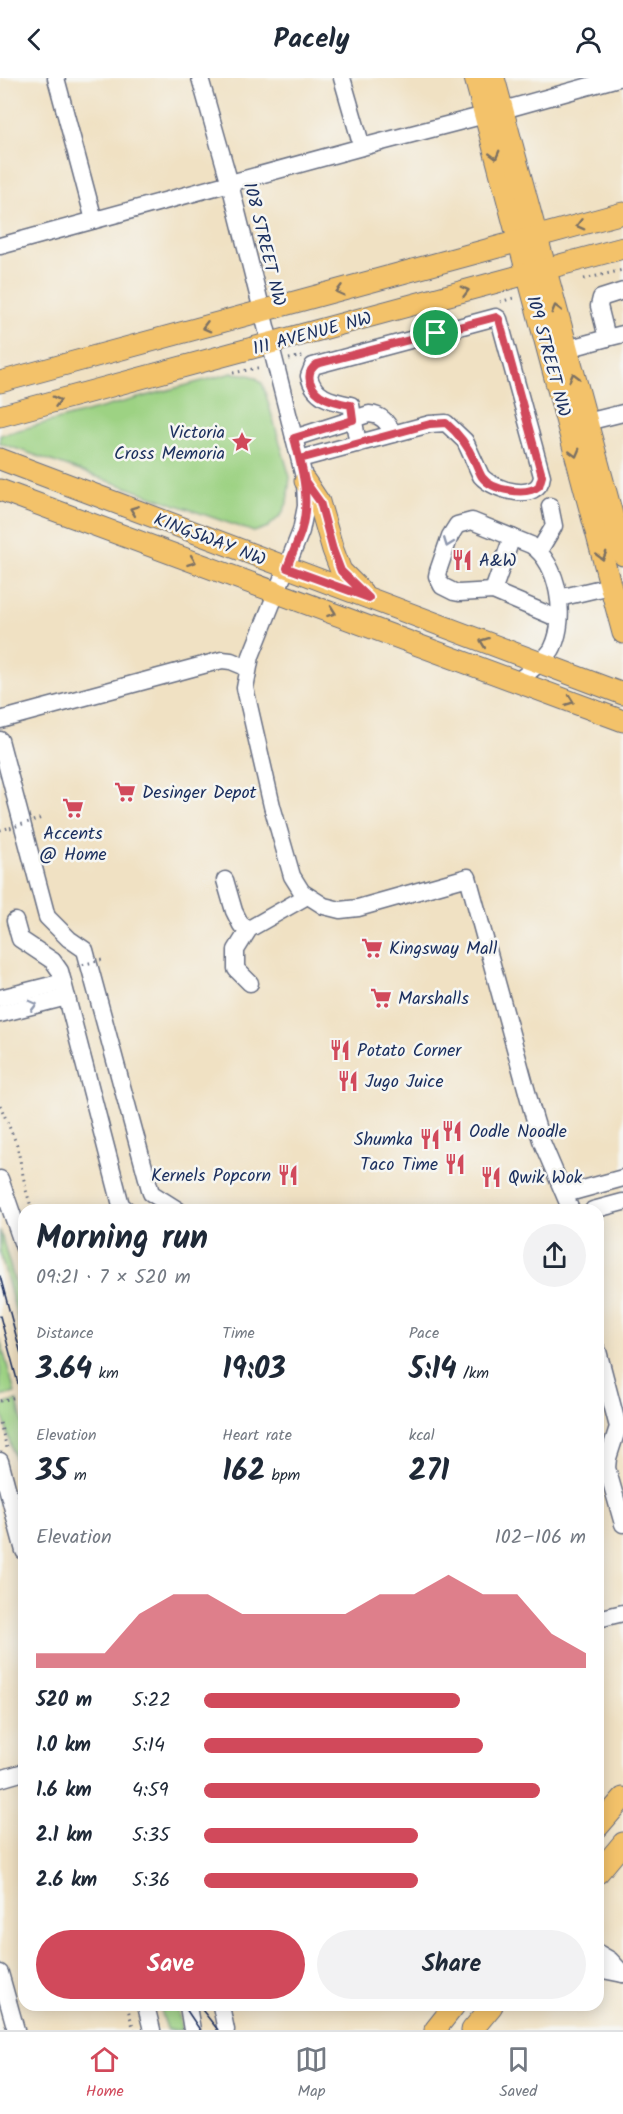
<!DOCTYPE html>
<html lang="en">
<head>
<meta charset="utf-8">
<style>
	body { margin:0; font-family:Kalam,sans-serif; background:#f2f2f3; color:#1f2937; height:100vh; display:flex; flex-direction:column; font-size:22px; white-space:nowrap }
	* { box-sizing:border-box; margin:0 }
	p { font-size:20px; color:#747a83 }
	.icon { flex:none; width:33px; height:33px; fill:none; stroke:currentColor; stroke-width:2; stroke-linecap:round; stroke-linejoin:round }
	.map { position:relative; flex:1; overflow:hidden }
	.side { position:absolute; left:18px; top:1126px; width:586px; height:807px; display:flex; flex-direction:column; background:#fff; border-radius:18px; box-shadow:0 3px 15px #0003 }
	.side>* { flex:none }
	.pin { position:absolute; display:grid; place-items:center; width:51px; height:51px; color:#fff; margin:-26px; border:3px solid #fff; border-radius:50%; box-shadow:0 2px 6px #0007 }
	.round { display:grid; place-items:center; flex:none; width:63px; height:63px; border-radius:32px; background:#f2f2f3 }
	.headline { display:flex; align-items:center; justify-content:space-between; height:102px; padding:0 18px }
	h1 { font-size:33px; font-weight:800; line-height:45px }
	.metrics { display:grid; grid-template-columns:repeat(3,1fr); gap:9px; height:102px; padding:6px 18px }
	.metrics div { display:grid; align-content:center }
	.metrics b { font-size:30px; font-weight:800 }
	.metrics small { font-size:16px; font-weight:400 }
	.metrics p { font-size:16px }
	.chart { height:168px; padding:12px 18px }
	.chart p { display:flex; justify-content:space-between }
	.chart svg { width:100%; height:108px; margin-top:6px; fill:#d1495b; opacity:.7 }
	.cta { display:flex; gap:12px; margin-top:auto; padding:12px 18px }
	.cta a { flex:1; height:69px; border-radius:36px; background:#d1495b; color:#fff; font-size:24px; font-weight:800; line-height:69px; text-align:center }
	.cta a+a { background:#f2f2f3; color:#1f2937 }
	ul { padding:0 18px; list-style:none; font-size:20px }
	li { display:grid; grid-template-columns:96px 72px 1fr; align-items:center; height:45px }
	li i { height:15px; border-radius:8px; background:#d1495b }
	header { display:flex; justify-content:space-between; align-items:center; height:78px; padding:0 18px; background:#fff; font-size:27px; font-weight:800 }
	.tabs { display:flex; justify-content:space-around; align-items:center; height:84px; border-top:2px solid #e0e1e3; background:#fff; font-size:16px; color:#747a83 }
	.tabs a { display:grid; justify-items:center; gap:3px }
	.tabs .current { color:#d1495b }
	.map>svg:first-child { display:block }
	.green { fill:#9dd283; stroke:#5c8070; stroke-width:1.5 }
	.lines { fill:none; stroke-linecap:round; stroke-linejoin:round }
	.minor-casing { stroke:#666d81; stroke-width:19 }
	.major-casing { stroke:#666d81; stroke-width:23 }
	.path { stroke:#666d81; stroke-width:3; stroke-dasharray:1.5 4.5; stroke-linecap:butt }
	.minor { stroke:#fff; stroke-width:16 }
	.major { stroke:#f3c26a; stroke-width:21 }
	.tram { stroke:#1b2f5e; stroke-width:1.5 }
	.path-bridge { stroke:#666d81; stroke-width:3; stroke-dasharray:1.5 4.5; stroke-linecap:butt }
	.oneway { stroke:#7c7163 }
	.oneway2 { stroke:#8d97ae }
	.route-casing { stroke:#fff; stroke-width:12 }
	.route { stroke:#d1495b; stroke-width:8 }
	.labels { text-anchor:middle; stroke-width:5; stroke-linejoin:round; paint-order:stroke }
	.street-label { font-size:18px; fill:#1b2f5e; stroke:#f6f6f2 }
	.poi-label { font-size:18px; fill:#1b2f5e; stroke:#f6f6f2; text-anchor:start }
</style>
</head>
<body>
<header><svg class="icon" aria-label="back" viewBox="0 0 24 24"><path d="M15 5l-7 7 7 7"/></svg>Pacely<svg class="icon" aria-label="person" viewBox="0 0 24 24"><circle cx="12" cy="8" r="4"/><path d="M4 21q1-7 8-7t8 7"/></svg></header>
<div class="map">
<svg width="623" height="1952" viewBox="0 0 623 1952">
	<rect width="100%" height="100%" fill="#f6f6f2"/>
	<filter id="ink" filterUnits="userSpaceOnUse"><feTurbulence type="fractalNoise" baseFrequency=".0167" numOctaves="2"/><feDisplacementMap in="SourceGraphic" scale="12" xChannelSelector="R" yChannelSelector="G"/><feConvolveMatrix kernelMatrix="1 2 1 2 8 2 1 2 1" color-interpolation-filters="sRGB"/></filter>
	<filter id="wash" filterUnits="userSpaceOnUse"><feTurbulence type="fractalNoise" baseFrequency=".008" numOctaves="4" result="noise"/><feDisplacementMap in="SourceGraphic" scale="24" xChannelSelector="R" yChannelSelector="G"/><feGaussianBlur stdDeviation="1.35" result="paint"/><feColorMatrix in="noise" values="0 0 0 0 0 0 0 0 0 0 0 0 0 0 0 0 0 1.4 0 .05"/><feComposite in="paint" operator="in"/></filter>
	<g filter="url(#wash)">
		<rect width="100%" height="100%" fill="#f0e1c3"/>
		<g class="green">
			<path d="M232,295C245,296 256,296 263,307L290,399L287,425L282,436L268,449L254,454L0,365V357Z"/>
			<path d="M0,1152L24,1236V1265L0,1174Z"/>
			<path d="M0,1261L15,1315L0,1319Z"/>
			<path d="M17,1323L24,1351V1416L0,1327Z"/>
			<path d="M160,1928H177L182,1952H167Z"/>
		</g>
	</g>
	<g filter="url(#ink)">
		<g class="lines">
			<defs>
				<g id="minor">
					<path d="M56,0L94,142"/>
					<path d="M200,0L230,106L305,403L306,428L301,453L251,578L245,610L272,728L292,798L302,814L324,828L340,832L358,830L468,799L532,1032L541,1062L571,1132"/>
					<path d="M342,0L362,69"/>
					<path d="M503,32L618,0"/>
					<path d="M0,168L362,69L485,37"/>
					<path d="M607,260L623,256"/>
					<path d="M567,271L607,260L599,228L601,220L623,213"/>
					<path d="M587,344L623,335"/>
					<path d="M294,360L369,336C383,337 387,345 394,356"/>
					<path d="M300,381L430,346L446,345L465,363L481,398C493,412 539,426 542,398L499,241L496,239L313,288L309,298C314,320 331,323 351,327L358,366"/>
					<path d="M539,473L554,448L550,428"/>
					<path d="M493,513L512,459"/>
					<path d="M559,520L610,508"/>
					<path d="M517,604C526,596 549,579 553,569C567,539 559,486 531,467L472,443L457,447L450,458L438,493L437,498L442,508L454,514L459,515L493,513L559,541"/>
					<path d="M0,642L222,582L231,583L248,590"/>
					<path d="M0,662L47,839L69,861L85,872L151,1115L178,1132"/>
					<path d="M225,802L234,833L241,847L249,851"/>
					<path d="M15,843L20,861L53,883L60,893L121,1127L127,1132"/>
					<path d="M250,905L236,891V872L249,851L307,818"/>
					<path d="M0,920L63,904"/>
					<path d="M0,936L67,919"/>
					<path d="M0,1101L24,1170"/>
					<path d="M565,1116L623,1100"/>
					<path d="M593,1132L623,1124"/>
					<path d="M598,1273L618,1349L608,1380L607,1390L623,1446"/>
					<path d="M0,1383L24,1473"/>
					<path d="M598,1541L623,1535"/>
					<path d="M0,1701L24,1694"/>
					<path d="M598,1875L610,1882L623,1896"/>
					<path d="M598,1891L623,1896"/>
					<path d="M0,1895L16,1952"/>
					<path d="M146,1928L152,1952"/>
					<path d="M188,1928L192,1952"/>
					<path d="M221,1928L226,1952"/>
				</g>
				<g id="major">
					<path d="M475,0L623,555"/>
					<path d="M494,0L623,477"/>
					<path d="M0,304L623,135"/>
					<path d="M0,338L623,170"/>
					<path d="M0,381L623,616"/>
					<path d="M305,403L319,424L333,472L341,493L362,514"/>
					<path d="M0,412L623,643"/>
					<path d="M598,1749L623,1720"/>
					<path d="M598,1795L623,1765"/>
					<path d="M435,1952L454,1928"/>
					<path d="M472,1952L492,1928"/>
				</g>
			</defs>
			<use href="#minor" class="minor-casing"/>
			<use href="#major" class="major-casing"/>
			<g class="path">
				<path d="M584,201L623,192"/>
				<path d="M500,224L517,219"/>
				<path d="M289,281L303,278"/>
				<path d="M233,295L262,289"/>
				<path d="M0,752L8,750"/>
				<path d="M0,1027L17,1067L26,1112L32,1132"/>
				<path d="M0,1323L24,1317"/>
				<path d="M0,1345L7,1370"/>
				<path d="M127,1928L134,1952"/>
			</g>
			<use href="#minor" class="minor"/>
			<use href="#major" class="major"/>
			<g class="tram">
				<path d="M0,1198L24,1287"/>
				<path d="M0,1238L24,1328"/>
				<path d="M184,1928L200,1952"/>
				<path d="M199,1928L218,1952"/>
			</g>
			<g class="path-bridge">
				<path d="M10,750L42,740"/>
				<path d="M77,888L106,881"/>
			</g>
		</g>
		<defs><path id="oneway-chevron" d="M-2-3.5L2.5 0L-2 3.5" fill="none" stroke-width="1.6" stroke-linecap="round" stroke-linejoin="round" transform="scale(1.5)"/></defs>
		<g class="oneway">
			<use href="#oneway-chevron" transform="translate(495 77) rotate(75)"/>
			<use href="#oneway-chevron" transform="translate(580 147) rotate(165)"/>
			<use href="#oneway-chevron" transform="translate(340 213) rotate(165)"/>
			<use href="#oneway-chevron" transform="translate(465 213) rotate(-15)"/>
			<use href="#oneway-chevron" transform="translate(556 231) rotate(-105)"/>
			<use href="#oneway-chevron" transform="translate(206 249) rotate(165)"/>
			<use href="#oneway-chevron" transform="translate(574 299) rotate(-105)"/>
			<use href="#oneway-chevron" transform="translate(57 323) rotate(-15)"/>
			<use href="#oneway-chevron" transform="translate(575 375) rotate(75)"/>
			<use href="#oneway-chevron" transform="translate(134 432) rotate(-159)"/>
			<use href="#oneway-chevron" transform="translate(602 478) rotate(75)"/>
			<use href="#oneway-chevron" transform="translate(192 483) rotate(20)"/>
			<use href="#oneway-chevron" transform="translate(332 534) rotate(20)"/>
			<use href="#oneway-chevron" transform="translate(484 564) rotate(-159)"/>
			<use href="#oneway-chevron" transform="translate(570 623) rotate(20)"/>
		</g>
		<g class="oneway2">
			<use href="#oneway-chevron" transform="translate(448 465) rotate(111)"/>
			<use href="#oneway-chevron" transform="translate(33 927) rotate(-14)"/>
		</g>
	</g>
	<g class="lines" filter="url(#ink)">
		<defs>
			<path id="route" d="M436,255L317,286C311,290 308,295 310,303C315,321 335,324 351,327L353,342L294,360C302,391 311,422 301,454C297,466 291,478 287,490L369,520L341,493L333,472L320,424L305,403L300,381L430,346L446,345C459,356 467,366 474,382C477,388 479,394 482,399C492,413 527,418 539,408L542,398L499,241L496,239L436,255"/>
		</defs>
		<use href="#route" class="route-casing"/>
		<use href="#route" class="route"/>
	</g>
	<defs>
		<symbol id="sight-bare" viewBox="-9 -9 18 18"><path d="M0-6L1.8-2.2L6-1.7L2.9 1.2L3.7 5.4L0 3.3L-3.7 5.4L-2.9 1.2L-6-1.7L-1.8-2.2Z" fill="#d1495b" stroke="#f6f6f2" stroke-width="2.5" paint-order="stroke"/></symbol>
		<symbol id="restaurant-bare" viewBox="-9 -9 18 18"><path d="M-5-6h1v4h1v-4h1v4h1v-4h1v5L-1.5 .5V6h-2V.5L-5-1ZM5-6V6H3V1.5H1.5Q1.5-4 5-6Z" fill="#d1495b" stroke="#f6f6f2" stroke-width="2.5" paint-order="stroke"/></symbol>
		<symbol id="supermarket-bare" viewBox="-9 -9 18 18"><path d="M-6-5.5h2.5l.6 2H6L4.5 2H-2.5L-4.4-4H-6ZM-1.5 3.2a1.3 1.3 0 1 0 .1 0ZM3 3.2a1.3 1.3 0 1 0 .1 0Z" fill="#d1495b" stroke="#f6f6f2" stroke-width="2.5" paint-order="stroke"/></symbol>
	</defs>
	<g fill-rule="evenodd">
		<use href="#sight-bare" x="227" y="349" width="30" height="30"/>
		<use href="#restaurant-bare" x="447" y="467" width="30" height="30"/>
		<use href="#supermarket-bare" x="110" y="699" width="30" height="30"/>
		<use href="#supermarket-bare" x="58" y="715" width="30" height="30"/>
		<use href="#supermarket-bare" x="357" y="855" width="30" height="30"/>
		<use href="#supermarket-bare" x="366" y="905" width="30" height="30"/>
		<use href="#restaurant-bare" x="325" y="957" width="30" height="30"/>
		<use href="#restaurant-bare" x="333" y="988" width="30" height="30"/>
		<use href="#restaurant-bare" x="437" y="1038" width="30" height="30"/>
		<use href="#restaurant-bare" x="415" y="1046" width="30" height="30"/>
		<use href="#restaurant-bare" x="440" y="1071" width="30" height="30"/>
		<use href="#restaurant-bare" x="273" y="1082" width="30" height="30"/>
		<use href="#restaurant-bare" x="476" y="1084" width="30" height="30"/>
	</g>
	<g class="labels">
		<g class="street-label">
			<text transform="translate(265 166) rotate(76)" y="6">108 STREET NW</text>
			<text transform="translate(312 255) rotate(-15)" y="6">111 AVENUE NW</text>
			<text transform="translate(549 278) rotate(75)" y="6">109 STREET NW</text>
			<text transform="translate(210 461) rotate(21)" y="6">KINGSWAY NW</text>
		</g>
		<g class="poi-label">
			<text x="225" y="360" text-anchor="end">Victoria<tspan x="225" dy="21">Cross Memoria</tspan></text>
			<text x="479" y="488">A&amp;W</text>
			<text x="142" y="720">Desinger Depot</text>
			<text x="73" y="761" text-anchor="middle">Accents<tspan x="73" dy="21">@ Home</tspan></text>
			<text x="389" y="876">Kingsway Mall</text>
			<text x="398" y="926">Marshalls</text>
			<text x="357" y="978">Potato Corner</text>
			<text x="365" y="1009">Jugo Juice</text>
			<text x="469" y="1059">Oodle Noodle</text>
			<text x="413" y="1067" text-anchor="end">Shumka</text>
			<text x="438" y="1092" text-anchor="end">Taco Time</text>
			<text x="271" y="1103" text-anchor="end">Kernels Popcorn</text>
			<text x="508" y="1105">Qwik Wok</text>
		</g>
	</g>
</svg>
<div class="pin" style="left:436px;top:255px;background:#1e9e55"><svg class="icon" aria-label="arrive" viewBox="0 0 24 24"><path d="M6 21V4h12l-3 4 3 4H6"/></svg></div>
<section class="side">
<div class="headline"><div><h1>Morning run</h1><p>09:21 · 7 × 520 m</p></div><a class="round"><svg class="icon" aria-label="share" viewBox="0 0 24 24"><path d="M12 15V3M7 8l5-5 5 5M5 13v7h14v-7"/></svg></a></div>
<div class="metrics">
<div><p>Distance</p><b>3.64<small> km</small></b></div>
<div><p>Time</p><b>19:03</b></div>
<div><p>Pace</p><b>5:14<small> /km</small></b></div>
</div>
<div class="metrics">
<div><p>Elevation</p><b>35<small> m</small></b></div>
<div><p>Heart rate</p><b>162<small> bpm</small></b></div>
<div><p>kcal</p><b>271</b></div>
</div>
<div class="chart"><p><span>Elevation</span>102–106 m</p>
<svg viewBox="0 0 160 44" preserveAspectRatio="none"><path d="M0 44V38L10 38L20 38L30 22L40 14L50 14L60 22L70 22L80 22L90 22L100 14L110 14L120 6L130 14L140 14L150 30L160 38V44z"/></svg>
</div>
<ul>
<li><b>520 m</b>5:22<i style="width:67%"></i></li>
<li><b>1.0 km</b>5:14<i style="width:73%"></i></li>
<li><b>1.6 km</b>4:59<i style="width:88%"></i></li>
<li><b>2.1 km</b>5:35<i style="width:56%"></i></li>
<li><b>2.6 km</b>5:36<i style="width:56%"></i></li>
</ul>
<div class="cta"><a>Save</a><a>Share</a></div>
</section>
</div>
<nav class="tabs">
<a class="current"><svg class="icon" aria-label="home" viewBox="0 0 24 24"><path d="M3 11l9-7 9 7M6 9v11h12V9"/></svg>Home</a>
<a><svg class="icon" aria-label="map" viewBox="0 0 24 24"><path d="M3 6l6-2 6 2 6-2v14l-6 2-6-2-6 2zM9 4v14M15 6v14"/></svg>Map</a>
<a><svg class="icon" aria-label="saved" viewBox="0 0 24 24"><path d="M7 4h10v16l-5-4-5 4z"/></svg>Saved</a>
</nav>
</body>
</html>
